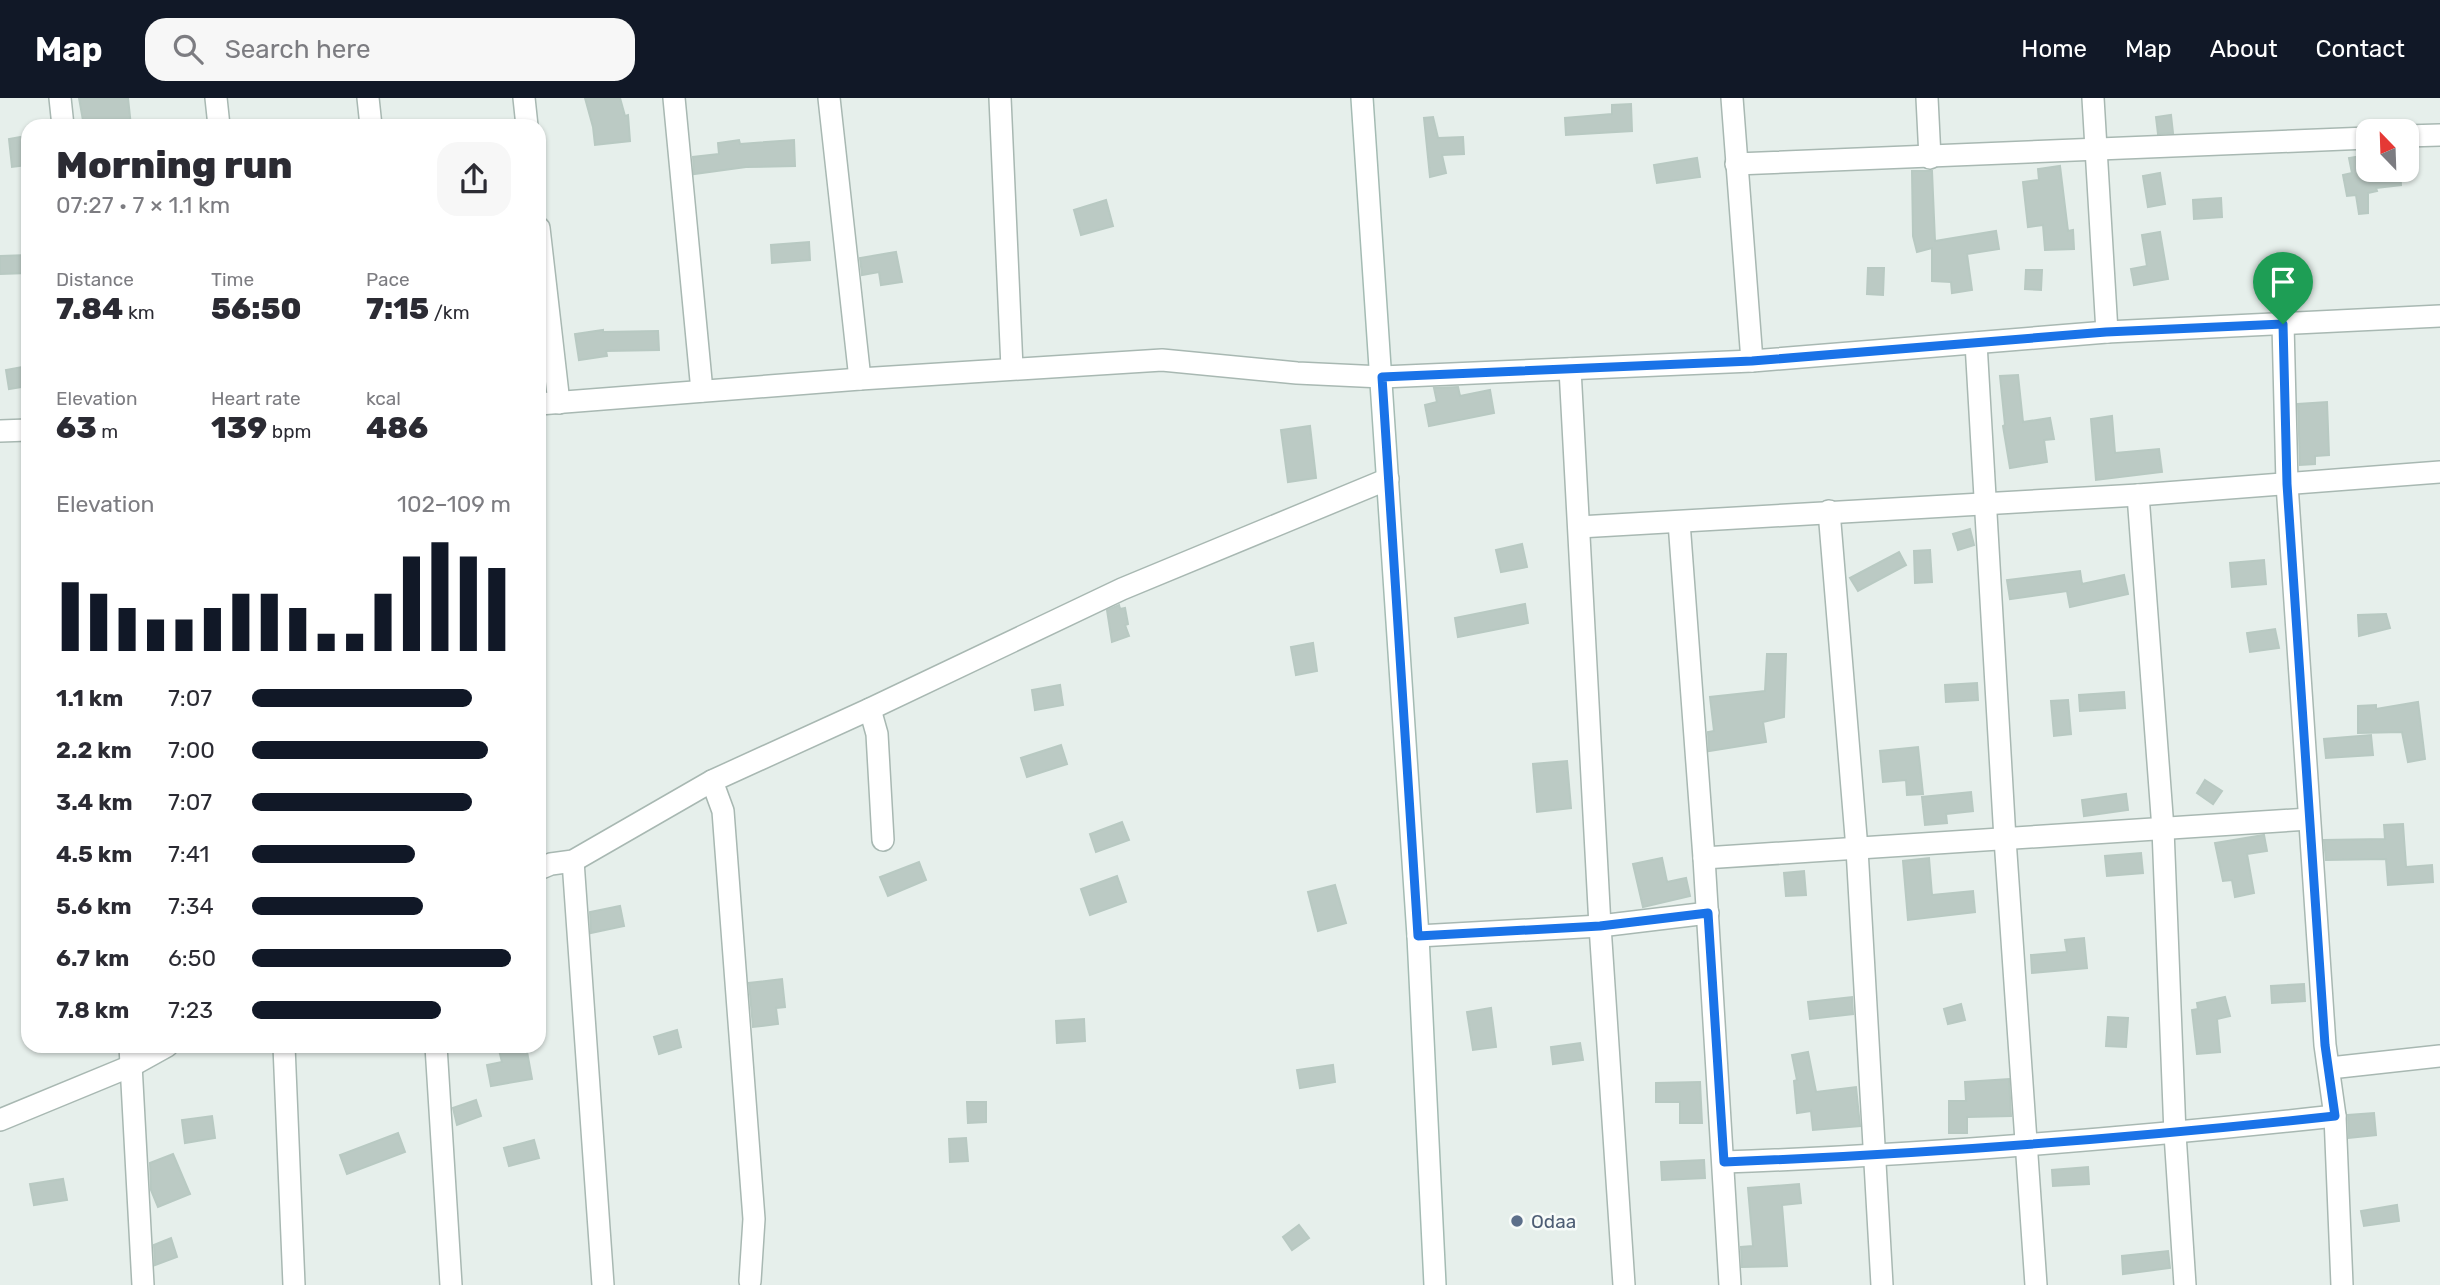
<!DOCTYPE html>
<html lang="en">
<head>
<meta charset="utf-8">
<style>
	body { margin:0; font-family:Rubik,sans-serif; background:#f7f7f7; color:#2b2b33; height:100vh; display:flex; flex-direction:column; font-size:26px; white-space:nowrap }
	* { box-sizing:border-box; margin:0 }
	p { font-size:23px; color:#7c7c81 }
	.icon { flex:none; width:38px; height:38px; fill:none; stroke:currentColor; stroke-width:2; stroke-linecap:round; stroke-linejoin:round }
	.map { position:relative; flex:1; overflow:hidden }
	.drawer { position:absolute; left:21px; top:21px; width:525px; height:934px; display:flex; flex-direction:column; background:#fff; border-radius:21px; box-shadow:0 2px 5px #0004 }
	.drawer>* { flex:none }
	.needle { width:46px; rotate:337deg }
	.controls { position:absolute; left:2356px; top:21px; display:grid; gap:14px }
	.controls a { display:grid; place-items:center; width:63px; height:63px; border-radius:14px; background:#fff; box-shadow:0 2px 5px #0004; font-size:35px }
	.pin { position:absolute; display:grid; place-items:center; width:60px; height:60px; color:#fff; margin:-72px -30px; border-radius:50% 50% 50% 0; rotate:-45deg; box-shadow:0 0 7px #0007 }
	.pin .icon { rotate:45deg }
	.round { display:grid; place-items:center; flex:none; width:74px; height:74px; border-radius:21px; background:#f7f7f7 }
	.head { display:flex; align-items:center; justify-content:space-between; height:119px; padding:0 35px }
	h1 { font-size:38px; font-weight:800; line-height:52px }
	.stats { display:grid; grid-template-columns:repeat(3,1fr); gap:10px; height:119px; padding:7px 35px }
	.stats div { display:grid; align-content:center }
	.stats b { font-size:30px; font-weight:800 }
	.stats small { font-size:19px; font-weight:400 }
	.stats p { font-size:19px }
	.chart { height:196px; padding:14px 35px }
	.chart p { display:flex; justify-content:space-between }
	.chart svg { width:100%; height:126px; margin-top:7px; stroke:#111827; stroke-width:6 }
	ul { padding:0 35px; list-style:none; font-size:23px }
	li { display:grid; grid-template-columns:112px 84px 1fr; align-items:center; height:52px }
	li i { height:18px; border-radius:9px; background:#111827 }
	header { display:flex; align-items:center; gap:42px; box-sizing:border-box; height:98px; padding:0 35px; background:#111827; color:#fff }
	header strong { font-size:33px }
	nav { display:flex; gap:38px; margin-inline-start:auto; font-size:24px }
	.search { width:490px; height:63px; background:#f7f7f7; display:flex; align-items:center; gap:18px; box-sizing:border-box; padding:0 24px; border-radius:21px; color:#7c7c81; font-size:26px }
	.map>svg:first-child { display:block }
	.building { fill:#bbcac4; stroke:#b8c9c2; stroke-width:2 }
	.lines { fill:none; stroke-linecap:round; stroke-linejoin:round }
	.minor-casing { stroke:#a8b8b2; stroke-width:24 }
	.secondary-casing { stroke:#a4bbb3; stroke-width:24 }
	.minor { stroke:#fff; stroke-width:21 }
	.secondary { stroke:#fff; stroke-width:21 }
	.route-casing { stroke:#fff; stroke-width:14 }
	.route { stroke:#1a73e8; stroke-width:9 }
	.service-dot { fill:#5c6f8a; stroke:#f7fbf9; stroke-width:2.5 }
	.labels { text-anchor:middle; stroke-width:5; stroke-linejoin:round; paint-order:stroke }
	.service-label { font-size:19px; fill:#4e5e75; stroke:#f7fbf9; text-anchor:start }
</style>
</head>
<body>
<header>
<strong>Map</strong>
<div class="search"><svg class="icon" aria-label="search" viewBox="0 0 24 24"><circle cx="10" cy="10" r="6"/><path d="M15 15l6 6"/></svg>Search here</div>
<nav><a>Home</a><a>Map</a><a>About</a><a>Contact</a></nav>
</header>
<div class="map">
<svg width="2440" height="1187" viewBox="0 0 2440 1187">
	<rect width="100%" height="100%" fill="#e6efeb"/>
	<g class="building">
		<path d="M79,0H128L131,28H84Z"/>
		<path d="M585,0H620L625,18L628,17L630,43L595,47L593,29Z"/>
		<path d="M1631,6L1632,33L1566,37L1565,20L1612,16V7Z"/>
		<path d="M2171,17L2173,35L2158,36L2156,19Z"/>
		<path d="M1433,19L1438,40L1463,39L1464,56L1442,57L1446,75L1430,79L1424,20Z"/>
		<path d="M26,38L28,67L12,69L9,41Z"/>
		<path d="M739,42L740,46L794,42L795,68L746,69L694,76L693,59L719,56L718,45Z"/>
		<path d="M2368,57V72H2400L2401,87L2376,90L2377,93L2368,95V115L2359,116L2356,97L2347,98L2343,77L2352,75L2349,60Z"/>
		<path d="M1697,60L1700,79L1657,85L1654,67Z"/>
		<path d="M2060,68L2068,133L2073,132L2074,151L2045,152L2043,127L2028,129L2023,84L2039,82L2038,71Z"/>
		<path d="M1912,73H1932L1935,143L1996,133L1999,151L1967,156L1972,192L1952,195L1951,184L1932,183V150L1917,154L1913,138Z"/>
		<path d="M2160,75L2165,106L2148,109L2143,78Z"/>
		<path d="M2221,100L2222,119L2194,121L2193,102Z"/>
		<path d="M1106,102L1113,128L1081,137L1074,112Z"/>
		<path d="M2160,134L2168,181L2134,187L2131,171L2147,168L2142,137Z"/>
		<path d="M809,144L810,162L772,165L771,147Z"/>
		<path d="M896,154L902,184L881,187L879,174L862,177L860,160Z"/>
		<path d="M28,157V175L0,176V158Z"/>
		<path d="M1868,170H1884L1883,197L1867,196Z"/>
		<path d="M2026,172H2042L2041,192L2025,191Z"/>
		<path d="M603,232V234L658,233L659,252L606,253L607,258L579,262L575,236Z"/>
		<path d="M28,268V288L9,291L6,272Z"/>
		<path d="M2018,277L2023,324L2050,320L2054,341L2044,342L2047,364L2010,370L2003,328L2005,327L2000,278Z"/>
		<path d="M1458,289L1460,298L1490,292L1494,315L1429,328L1425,307L1437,304L1434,290Z"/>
		<path d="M2327,304L2329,357L2315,358V366L2300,367L2298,306Z"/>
		<path d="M2112,318L2115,355L2159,351L2162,374L2096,382L2091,321Z"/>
		<path d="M1310,328L1316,380L1288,384L1281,332Z"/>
		<path d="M1970,431L1974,447L1958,452L1953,436Z"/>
		<path d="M1522,446L1527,469L1501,474L1496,452Z"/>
		<path d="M1930,452L1932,484L1915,485L1914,453Z"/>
		<path d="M1899,454L1906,467L1858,493L1850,480Z"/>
		<path d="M2264,462L2266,486L2232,489L2230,465Z"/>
		<path d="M2080,473L2082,486L2124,477L2128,496L2070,509L2067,493L2010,501L2007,482Z"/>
		<path d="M1525,506L1528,525L1458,539L1455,520Z"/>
		<path d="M1119,507L1120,511L1125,510L1128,526L1125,527L1129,538L1112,544L1107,512Z"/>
		<path d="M2386,516L2390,530L2359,538L2358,517Z"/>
		<path d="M2275,531L2279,550L2250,554L2247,535Z"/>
		<path d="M1313,545L1317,573L1296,577L1291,549Z"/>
		<path d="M1767,556H1786L1784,619L1763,624L1766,644L1709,653L1708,634L1714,633L1710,599L1765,593Z"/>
		<path d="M1977,585L1978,602L1946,604L1945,587Z"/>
		<path d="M1060,587L1063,607L1035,612L1032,592Z"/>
		<path d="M2124,594L2125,610L2080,613L2079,597Z"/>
		<path d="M2068,602L2071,636L2054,638L2051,603Z"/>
		<path d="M2418,604L2425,661L2408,664L2402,634L2358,635V608L2376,607V611Z"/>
		<path d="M2371,637L2373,657L2326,660L2324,641Z"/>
		<path d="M1061,647L1067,666L1027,679L1021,660Z"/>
		<path d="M1918,649L1923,696L1907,697L1906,682L1883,684L1880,653Z"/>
		<path d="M1567,663L1571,710L1537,714L1533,666Z"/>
		<path d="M2205,682L2222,693L2213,706L2197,695Z"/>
		<path d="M1971,694L1973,713L1946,716L1947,725L1925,727L1922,699Z"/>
		<path d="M2126,696L2128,712L2084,718L2082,702Z"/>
		<path d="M1122,724L1129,742L1096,754L1090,736Z"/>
		<path d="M2403,726L2406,769L2432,767L2433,784L2388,787L2386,761L2326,762L2324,742L2385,741L2384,727Z"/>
		<path d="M2264,737L2267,753L2247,756L2254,795L2235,799L2232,782L2223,783L2215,745Z"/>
		<path d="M2141,755L2143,775L2107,778L2105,758Z"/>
		<path d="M1662,760L1667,784L1686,780L1690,798L1643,809L1633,766Z"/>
		<path d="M1929,760L1932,797L1973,793L1975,814L1908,822L1903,763Z"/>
		<path d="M919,764L926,782L888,798L880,779Z"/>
		<path d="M1804,773L1806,797L1786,798L1784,775Z"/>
		<path d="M1117,778L1126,804L1090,817L1081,791Z"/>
		<path d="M1335,787L1346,825L1318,833L1308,794Z"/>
		<path d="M620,808L624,828L591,835L590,814Z"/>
		<path d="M2084,840L2087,870L2032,875L2031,857L2067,854L2065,842Z"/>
		<path d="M782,881L785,909L776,910L778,926L753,929L749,885Z"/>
		<path d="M2304,886L2305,903L2272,905L2271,888Z"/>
		<path d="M1852,899L1853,916L1810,921L1808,904Z"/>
		<path d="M2225,899L2230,918L2217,921L2220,954L2197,956L2192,912L2198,911L2197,905Z"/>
		<path d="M1961,906L1965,922L1948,926L1944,911Z"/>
		<path d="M1491,910L1496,949L1473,952L1467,914Z"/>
		<path d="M2108,919L2128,920L2126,949L2106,948Z"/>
		<path d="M1084,921L1085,943L1057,945L1056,923Z"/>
		<path d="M677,932L681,949L659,956L654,939Z"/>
		<path d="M1580,945L1583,962L1553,966L1551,949Z"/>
		<path d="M498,948H526L532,981L491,988L487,967L502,964Z"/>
		<path d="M1808,954L1816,994L1856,989L1860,1028L1813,1032L1811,1013L1797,1015L1794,983L1797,982L1792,957Z"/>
		<path d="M1333,967L1335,984L1300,990L1297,972Z"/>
		<path d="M2009,981L2011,1018L1967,1019V1035H1949V1003H1966L1965,984Z"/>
		<path d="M1700,984L1702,1025H1680V1004H1656V985Z"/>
		<path d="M476,1002L481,1018L457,1027L453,1010Z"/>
		<path d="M967,1004H986V1024L968,1025Z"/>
		<path d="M2374,1015L2376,1037L2349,1040L2348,1017Z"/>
		<path d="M212,1018L215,1040L185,1045L182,1022Z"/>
		<path d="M398,1035L405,1054L347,1076L340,1057Z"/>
		<path d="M966,1040L968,1063L950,1064L949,1041Z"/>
		<path d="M534,1042L539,1060L509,1068L504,1050Z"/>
		<path d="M173,1056L190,1096L158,1109L151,1092L150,1065Z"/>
		<path d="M1704,1062L1705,1080L1662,1082L1661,1064Z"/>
		<path d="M2088,1069L2089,1086L2053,1088L2052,1072Z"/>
		<path d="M63,1081L67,1102L34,1107L30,1086Z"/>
		<path d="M1799,1086L1801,1105L1782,1107L1787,1168L1742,1169L1741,1149L1753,1148L1748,1090Z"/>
		<path d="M2397,1107L2399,1123L2364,1128L2361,1113Z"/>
		<path d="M1299,1127L1309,1140L1292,1152L1283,1139Z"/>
		<path d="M171,1140L177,1159L155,1167L154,1147Z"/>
		<path d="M2168,1153L2170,1170L2123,1176L2122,1158Z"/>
	</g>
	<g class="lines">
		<defs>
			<g id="minor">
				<path d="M60,0L63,28"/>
				<path d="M216,0L219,28"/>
				<path d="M368,0L371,28"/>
				<path d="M524,0L527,28"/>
				<path d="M674,0L702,293"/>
				<path d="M829,0L860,281"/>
				<path d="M1000,0L1012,270"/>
				<path d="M1732,0L1752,263"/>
				<path d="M1927,0L1930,60"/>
				<path d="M2093,0L2107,234"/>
				<path d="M2406,38L2440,37"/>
				<path d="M1736,66L2368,40"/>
				<path d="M539,130L559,305"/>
				<path d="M2283,226L2287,386L2325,947L2335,1018L2342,1187"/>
				<path d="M1976,245L2005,741L2036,1187"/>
				<path d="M1570,271L1600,828L1624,1187"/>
				<path d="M539,306L860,281L1162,262L1297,275L1382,279L1752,263L2107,234L2440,218"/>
				<path d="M0,333L28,332"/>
				<path d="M2138,397L2163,731L2175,1036L2185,1187"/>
				<path d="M1829,413L1857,751L1882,1187"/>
				<path d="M1679,424L1704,760L1730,1187"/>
				<path d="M1579,429L2138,397L2440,374"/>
				<path d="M870,611L877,636L883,742"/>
				<path d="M712,683L723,713L754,1121L750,1183"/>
				<path d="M1704,760L2309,721"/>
				<path d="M573,763L603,1187"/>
				<path d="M539,771L551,766L573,763L712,683L870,611L1122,491L1388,381"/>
				<path d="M1418,838L1600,828L1708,815"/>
				<path d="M130,948L143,1187"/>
				<path d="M284,948L294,1187"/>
				<path d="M436,948L451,1187"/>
				<path d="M2330,970L2440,958"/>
				<path d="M0,1022L131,968L167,948"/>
				<path d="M1724,1064C1929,1057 2132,1040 2335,1018"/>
			</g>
			<path id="secondary" d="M1362,0L1418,838L1435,1187"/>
		</defs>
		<use href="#minor" class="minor-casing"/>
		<use href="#secondary" class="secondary-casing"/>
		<use href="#minor" class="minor"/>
		<use href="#secondary" class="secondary"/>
	</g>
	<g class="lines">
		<defs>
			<path id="route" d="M2283,226L2287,386L2325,947L2335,1018C2132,1040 1929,1056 1724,1064L1708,815L1600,828L1418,838L1382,279L1752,263L2106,234Z"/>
		</defs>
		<use href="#route" class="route-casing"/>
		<use href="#route" class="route"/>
	</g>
	<circle class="service-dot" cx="1517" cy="1123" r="7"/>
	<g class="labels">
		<g class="service-label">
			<text x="1531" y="1130">Odaa</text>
		</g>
	</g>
</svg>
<div class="controls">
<a><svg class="needle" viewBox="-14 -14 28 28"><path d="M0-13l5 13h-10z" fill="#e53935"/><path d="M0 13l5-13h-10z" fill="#7c7c81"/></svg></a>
</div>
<div class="pin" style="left:2283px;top:226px;background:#1e9e55"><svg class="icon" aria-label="arrive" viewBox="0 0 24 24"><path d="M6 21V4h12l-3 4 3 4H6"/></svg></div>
<section class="drawer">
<div class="head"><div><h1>Morning run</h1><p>07:27 · 7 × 1.1 km</p></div><a class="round"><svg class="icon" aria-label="share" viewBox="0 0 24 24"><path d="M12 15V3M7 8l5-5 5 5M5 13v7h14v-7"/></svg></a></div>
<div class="stats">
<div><p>Distance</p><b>7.84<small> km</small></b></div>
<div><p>Time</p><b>56:50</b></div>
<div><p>Pace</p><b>7:15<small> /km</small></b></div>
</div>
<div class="stats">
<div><p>Elevation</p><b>63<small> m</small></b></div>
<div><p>Heart rate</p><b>139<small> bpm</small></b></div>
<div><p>kcal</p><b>486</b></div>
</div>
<div class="chart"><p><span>Elevation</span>102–109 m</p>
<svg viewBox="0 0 160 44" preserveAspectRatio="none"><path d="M5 44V20M15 44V24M25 44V29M35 44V33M45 44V33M55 44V29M65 44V24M75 44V24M85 44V29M95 44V38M105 44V38M115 44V24M125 44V11M135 44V6M145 44V11M155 44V15"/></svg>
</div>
<ul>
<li><b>1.1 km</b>7:07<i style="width:85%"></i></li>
<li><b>2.2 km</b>7:00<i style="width:91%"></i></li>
<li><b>3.4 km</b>7:07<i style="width:85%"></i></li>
<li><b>4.5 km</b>7:41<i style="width:63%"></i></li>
<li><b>5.6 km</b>7:34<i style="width:66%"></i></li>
<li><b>6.7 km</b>6:50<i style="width:100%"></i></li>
<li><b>7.8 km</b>7:23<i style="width:73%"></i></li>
</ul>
</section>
</div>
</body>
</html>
